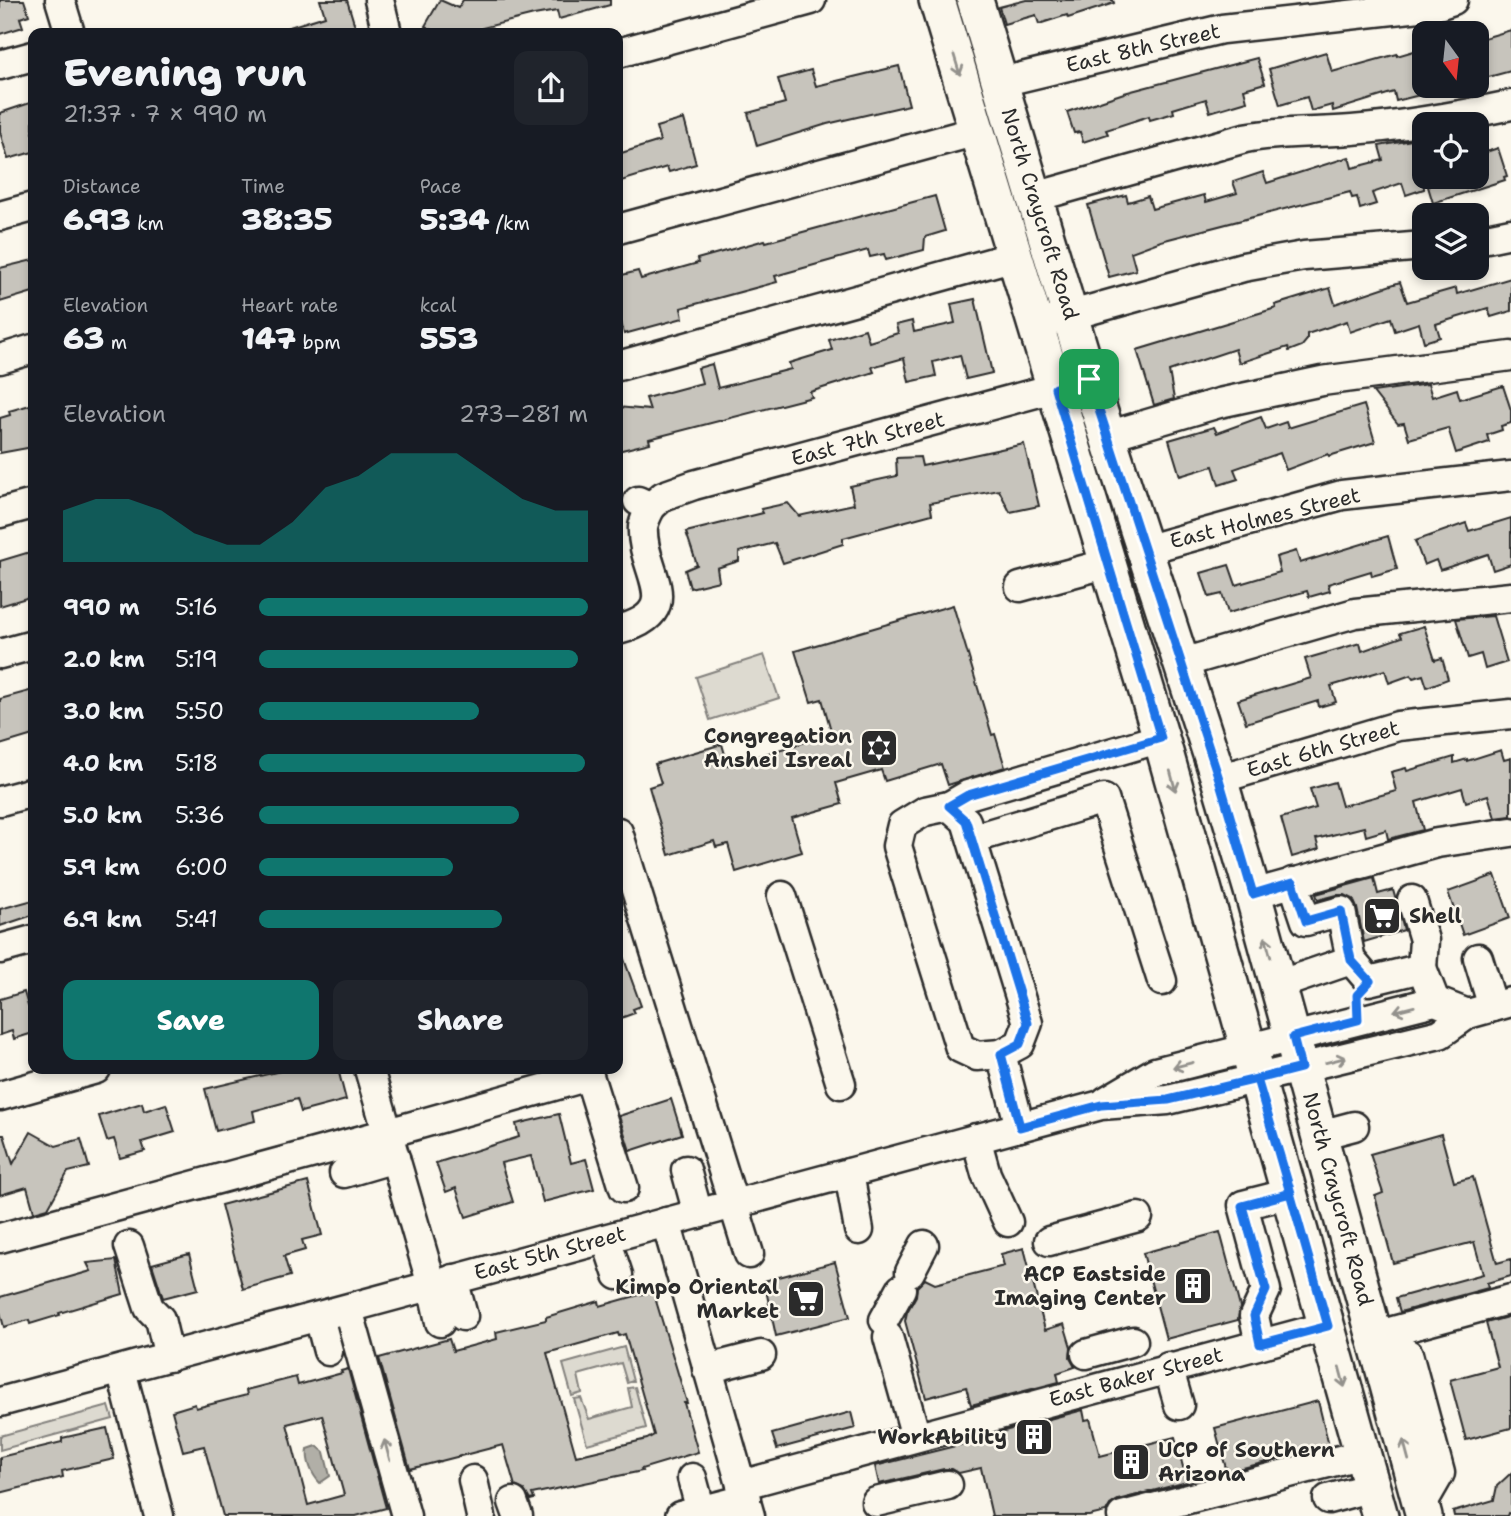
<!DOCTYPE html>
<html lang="en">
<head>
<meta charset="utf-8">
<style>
	body { margin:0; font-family:"Shantell Sans",sans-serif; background:#20242c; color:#f1f3f6; height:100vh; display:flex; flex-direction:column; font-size:26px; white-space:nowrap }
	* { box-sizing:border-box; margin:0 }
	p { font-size:23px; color:#9ea1a6 }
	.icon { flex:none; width:38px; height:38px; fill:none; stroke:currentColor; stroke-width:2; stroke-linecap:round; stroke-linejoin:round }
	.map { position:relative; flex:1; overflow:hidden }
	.side { position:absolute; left:28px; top:28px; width:595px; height:1046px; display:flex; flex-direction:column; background:#171b24; border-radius:14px; box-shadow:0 4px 10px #0003 }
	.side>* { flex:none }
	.needle { width:46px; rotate:165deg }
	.buttons { position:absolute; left:1412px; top:21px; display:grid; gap:14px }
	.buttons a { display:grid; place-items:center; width:77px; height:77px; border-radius:14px; background:#171b24; box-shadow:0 4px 10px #0003; font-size:35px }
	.pin { position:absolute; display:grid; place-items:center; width:60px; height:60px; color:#fff; margin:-30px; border-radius:14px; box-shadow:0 4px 10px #0006 }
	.round { display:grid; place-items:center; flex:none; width:74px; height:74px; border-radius:14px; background:#20242c }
	.head { display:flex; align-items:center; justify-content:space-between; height:119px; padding:0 35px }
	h1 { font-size:38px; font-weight:800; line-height:52px }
	.metrics { display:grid; grid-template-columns:repeat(3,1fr); gap:10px; height:119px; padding:7px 35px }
	.metrics div { display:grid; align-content:center }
	.metrics b { font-size:30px; font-weight:800 }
	.metrics small { font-size:19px; font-weight:400 }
	.metrics p { font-size:19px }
	.chart { height:196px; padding:14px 35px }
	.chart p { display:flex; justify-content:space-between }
	.chart svg { width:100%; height:126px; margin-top:7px; fill:#0f766e; opacity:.7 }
	.primary-button { display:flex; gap:14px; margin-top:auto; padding:14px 35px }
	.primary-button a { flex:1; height:80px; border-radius:14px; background:#0f766e; color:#fff; font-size:28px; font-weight:800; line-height:80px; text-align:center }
	.primary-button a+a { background:#20242c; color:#f1f3f6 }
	ul { padding:0 35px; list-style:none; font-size:23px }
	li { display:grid; grid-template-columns:112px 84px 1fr; align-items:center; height:52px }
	li i { height:18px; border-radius:9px; background:#0f766e }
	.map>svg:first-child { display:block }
	.green { fill:#dddad0; stroke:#84827e; stroke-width:2 }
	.water { fill:#b1afa7; stroke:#7b7a75; stroke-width:2 }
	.building { fill:#c7c4bc; stroke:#2b2b2b; stroke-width:2; fill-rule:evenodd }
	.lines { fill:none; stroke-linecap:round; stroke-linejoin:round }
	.minor-casing { stroke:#2b2b2b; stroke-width:33 }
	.major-casing { stroke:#2b2b2b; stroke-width:40 }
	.minor { stroke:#fbf7ec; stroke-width:28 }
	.major { stroke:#fbf7ec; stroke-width:35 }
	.oneway { stroke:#93918c }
	.route-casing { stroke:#fff; stroke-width:14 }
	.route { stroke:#1a73e8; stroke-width:9 }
	.labels { text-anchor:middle; stroke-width:5; stroke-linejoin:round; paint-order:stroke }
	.street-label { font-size:21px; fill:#2b2b2b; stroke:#fbf7ec }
	.poi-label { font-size:21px; font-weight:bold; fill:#2b2b2b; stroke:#fbf7ec; text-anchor:end }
</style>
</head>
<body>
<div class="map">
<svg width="1511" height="1516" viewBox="0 0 1511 1516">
	<rect width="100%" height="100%" fill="#fbf7ec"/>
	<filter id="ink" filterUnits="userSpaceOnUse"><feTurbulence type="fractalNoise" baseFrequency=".0143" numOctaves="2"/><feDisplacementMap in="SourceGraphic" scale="14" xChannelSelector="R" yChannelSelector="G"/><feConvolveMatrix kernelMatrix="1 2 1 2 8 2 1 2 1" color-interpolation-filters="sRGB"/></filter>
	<g filter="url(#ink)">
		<g class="green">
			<path d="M764,655L779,698L710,720L696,677Z"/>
			<path d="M624,1347L633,1381L627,1383L621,1363L578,1375L582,1393L572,1396L563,1364Z"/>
			<path d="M635,1387L646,1428L587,1444L574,1399L581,1398L589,1419L632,1407L628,1388Z"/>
			<path d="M109,1406L113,1419L0,1450V1436Z"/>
		</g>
		<path class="water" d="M317,1446L324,1452L330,1476L320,1483C312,1475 306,1461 308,1449Z"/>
		<g class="building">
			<path d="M0,0H24L29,15L20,18L23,27L0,34Z"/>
			<path d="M320,0H347L357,33H281L280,30L325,16Z"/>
			<path d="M440,0L458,8L463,0H610V5L559,19L557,11L534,15L482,28L479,33H438L425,26Z"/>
			<path d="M1026,0H1113L1114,3L1068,18L1067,15L1039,24L1036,15L1004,24L999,7Z"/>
			<path d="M1511,30V71L1481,79L1477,64V40Z"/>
			<path d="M1424,48V94L1396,101L1394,92L1333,111L1332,105L1311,111L1307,97L1280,105L1269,69L1326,52L1332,72L1397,54V56Z"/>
			<path d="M1257,58L1265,83L1244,89L1247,101L1210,112L1206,99L1173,109L1174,113L1150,120L1149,116L1106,130L1108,134L1083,142L1080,132L1074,133L1067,112L1124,93Z"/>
			<path d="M899,66L909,105L827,124L757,146L748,113L785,103L778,79L811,70L816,86Z"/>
			<path d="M33,102V152L8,159L0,132V113Z"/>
			<path d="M684,119L696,164L669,172L667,167L618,182V154L660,141L656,127Z"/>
			<path d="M1417,139V141L1424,139V189L1406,195L1402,183L1372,193L1376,204L1360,209L1357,197L1352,198L1350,192L1161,241L1131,252L1136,270L1109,277L1088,205L1126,195L1128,202L1148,196L1152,209L1204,195L1206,202L1237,193L1233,182L1263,172L1267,183L1349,157L1352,168L1383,160L1379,146Z"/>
			<path d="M1498,148L1507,176L1504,177L1505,180L1433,203L1426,180L1436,177H1477V155Z"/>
			<path d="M935,196L945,231L925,237L924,250L886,260L884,254L870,257L868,250L775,276L777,282L681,308L683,318L624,334L618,310V276L638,271L641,279L698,263L697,259L765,240L766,242Z"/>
			<path d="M33,260V292L0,302V268Z"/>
			<path d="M1511,278V311L1491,317L1488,308L1436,324L1440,337L1424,342L1419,323L1395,331L1391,318L1350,332L1347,321L1307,334V340L1302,346L1289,351L1288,347L1239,363L1235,349L1169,371L1174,399L1154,405L1137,350L1276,308L1275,305L1330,288L1335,304L1400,282L1407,302L1456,288L1457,294Z"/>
			<path d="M975,299L992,373L966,379L960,355L933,362L936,376L909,382L904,358L872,367L874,372L810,392L812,397L649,439L650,443L618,451V407L650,410L646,398L702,383L698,368L712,364L718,388L791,369L789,363L832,350L829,340L865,329L869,342L898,333L896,325L912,321L914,332L955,323L951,304Z"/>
			<path d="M1428,384L1432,397L1457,389L1460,399L1503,386L1511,410V423L1501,426L1502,430L1487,435L1489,442L1456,453L1448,428L1409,439L1404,423L1398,424L1373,392Z"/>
			<path d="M30,405L33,417V447L0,453V418L10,415L9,411Z"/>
			<path d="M1364,405L1375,442L1329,456L1328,454L1286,470L1280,453L1234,469L1238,479L1219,485L1213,466L1180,476L1169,440L1214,427L1217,433L1261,417L1266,429L1286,422L1288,428Z"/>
			<path d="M1024,444L1039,506L1010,512L999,490L930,503L932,514L843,538V544L783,563L775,543L739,552V561L717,568L719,581L690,588L685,570L697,565L686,532L763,513L761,509L788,503L799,516L854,504L850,486L897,476L896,458L920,457L922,466Z"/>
			<path d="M1511,518V564L1493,570L1488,554L1440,570L1436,560L1424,565L1415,541L1466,523L1469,531Z"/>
			<path d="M1388,536L1397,569L1372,576L1371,571L1328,584L1330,591L1309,597L1307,591L1228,613L1222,594L1209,597L1201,573L1229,565L1236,585L1280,572L1276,557L1296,551L1300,563Z"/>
			<path d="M33,551V596L0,606V561Z"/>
			<path d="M953,605L992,735L995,734L1005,767L948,785L941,764L885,781L881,770L836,783L842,804L792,818L802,852L736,872L728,844L716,847L714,841L669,855L649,787L661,783L655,764L722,744L728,765L832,734L822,699L811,702L795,651Z"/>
			<path d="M1493,616L1507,662L1485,669L1481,654L1468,658L1456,619Z"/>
			<path d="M1424,626L1435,660L1442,658L1448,679L1427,687L1423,675L1413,678L1411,675L1389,683L1385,670L1331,686L1336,702L1319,707L1318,701L1246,723L1238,700L1311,678L1305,659L1360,643L1362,651L1402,637L1400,633Z"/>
			<path d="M33,690V735L0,745V699Z"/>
			<path d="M1501,750L1504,760L1511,758V816L1495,818L1488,795L1466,802L1462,788L1416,802L1423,830L1388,839L1386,830L1366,836L1364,827L1316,839L1319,849L1292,857L1281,818L1316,808L1310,789L1335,782L1342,806L1396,791L1391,772L1406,768L1407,771L1454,757V763L1467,759V761Z"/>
			<path d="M1495,875L1510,918L1463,935L1448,892Z"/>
			<path d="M1374,878L1378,894L1393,890L1404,930L1364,942L1357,908L1353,899L1345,895H1337L1318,900L1316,894Z"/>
			<path d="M33,900V915L0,926V909Z"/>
			<path d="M618,948H620L641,1006L633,1009L635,1013L618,1019Z"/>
			<path d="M24,992L28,1006L33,1004V1033L14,1039L12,1031L0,1035V999Z"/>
			<path d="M289,1069H338L346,1100L301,1112L297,1099L253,1111L255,1121L216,1131L205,1089Z"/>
			<path d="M671,1099L682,1134L630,1151L619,1116Z"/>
			<path d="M142,1103L144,1111L166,1104L175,1132L142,1142L145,1151L120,1158L114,1139L107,1141L99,1116Z"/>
			<path d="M559,1114L571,1163L586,1159L594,1189L543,1202L531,1156L501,1163L513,1202L466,1217L456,1188L446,1192L436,1163L519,1137L516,1124Z"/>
			<path d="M31,1132L56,1146L81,1139L89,1167L68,1172L48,1208L34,1212L27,1187L0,1195V1135H4L13,1164Z"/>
			<path d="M1441,1134L1454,1182L1473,1177L1497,1263L1511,1259V1276L1487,1283L1488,1288L1400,1312L1396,1298L1483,1274L1474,1242L1393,1263L1375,1196L1383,1193L1370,1154Z"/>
			<path d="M308,1182L322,1235L302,1240L305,1250L284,1256L290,1276L243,1289L221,1205Z"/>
			<path d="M1220,1232L1240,1307L1238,1320L1166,1339L1143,1253Z"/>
			<path d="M1024,1248L1045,1330L1064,1324L1071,1347L1070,1358L1075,1367L1057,1373L1059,1382L971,1405L966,1387L926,1398L905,1321L907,1312L916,1296L917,1287L925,1279L935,1284L1004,1266L1001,1254Z"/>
			<path d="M189,1254L198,1289L163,1298L152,1264Z"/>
			<path d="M116,1260L123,1294L59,1313L60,1315L30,1324L29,1320L4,1327L0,1312V1297L91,1271L87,1263Z"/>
			<path d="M835,1262L850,1317L776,1336L764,1281Z"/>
			<path d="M653,1291L687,1403H684L698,1452L641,1469L642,1471L532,1494L534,1499L530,1500L524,1490L515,1486L503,1445L410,1469L379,1358L449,1339L453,1351L497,1339L496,1332L546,1320V1317L599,1301L600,1306ZM618,1333L619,1336L625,1334L654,1435L647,1439L576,1456L547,1353Z"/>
			<path d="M1511,1316V1428L1466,1440L1450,1380L1498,1367L1486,1323Z"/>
			<path d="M348,1369L386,1508L356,1516H223L204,1446L183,1451L172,1411L195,1404L196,1408L247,1395L246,1390L296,1377L298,1385L342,1373L341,1371ZM322,1415L344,1495L308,1505L287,1424Z"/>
			<path d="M1318,1401L1329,1446L1227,1472L1215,1428Z"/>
			<path d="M1083,1410L1085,1420L1090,1419L1100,1456L1175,1437L1187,1482L1118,1500L1110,1505L1106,1512L1089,1516H992L981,1468L959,1473L952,1469H944L879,1484L875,1466L975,1441L974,1439Z"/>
			<path d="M851,1412L855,1428L777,1449L772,1434Z"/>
			<path d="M107,1428L114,1459L62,1471L63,1477L0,1493V1457L62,1442V1438Z"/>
			<path d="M1511,1473V1514L1508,1513L1507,1516H1454L1453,1512L1494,1500L1497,1486Z"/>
		</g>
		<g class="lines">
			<defs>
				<g id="minor">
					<path d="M60,0L70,33"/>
					<path d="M379,0L387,33"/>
					<path d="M618,53L811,0"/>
					<path d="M0,65L33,56"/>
					<path d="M1001,82L1222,29L1438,5L1453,0"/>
					<path d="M1035,197L1245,138C1281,131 1317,133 1352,130C1405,126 1459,116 1511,105"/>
					<path d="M0,216L33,207"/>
					<path d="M618,229L977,131"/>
					<path d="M1477,240L1511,233"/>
					<path d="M1036,325L1243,267L1304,256L1424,246"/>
					<path d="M0,359L33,349"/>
					<path d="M618,366L1015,256"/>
					<path d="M1107,436L1219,403L1322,381L1511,356"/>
					<path d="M651,507L663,496L694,485L1073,383"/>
					<path d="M0,513L33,504"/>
					<path d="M1144,550L1342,495L1511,476"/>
					<path d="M1020,587L1109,563"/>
					<path d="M618,630C690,611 640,571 643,527C644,520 648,513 651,507L638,501"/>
					<path d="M0,654L33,645"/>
					<path d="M1182,663L1355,613L1511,597"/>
					<path d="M1219,779L1398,726L1511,714"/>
					<path d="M0,801L33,792"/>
					<path d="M949,806L966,821L1028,1023L1020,1044L1001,1054L977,1056L960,1048L897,846L902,825L925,811Z"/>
					<path d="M949,806L968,795L1161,738"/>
					<path d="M618,832L749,1254"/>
					<path d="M972,839L1104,799L1162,981"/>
					<path d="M1293,882L1306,921L1341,911L1351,960L1369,981L1422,968L1435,1001"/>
					<path d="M1253,894L1437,843L1511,832"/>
					<path d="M782,896L841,1084"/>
					<path d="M1412,900L1424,940L1422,968"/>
					<path d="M0,949L33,940"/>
					<path d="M1478,958L1493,1007"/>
					<path d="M1278,985L1351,960"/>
					<path d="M1001,1054L1020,1127"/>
					<path d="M369,1069L432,1285L440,1322"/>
					<path d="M0,1096L96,1069"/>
					<path d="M1106,1101L1155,1072L1435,1001L1468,1014"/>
					<path d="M1320,1135L1354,1126"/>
					<path d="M976,1138L986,1174L1008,1222"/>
					<path d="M686,1170L698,1214"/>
					<path d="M344,1173L395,1158"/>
					<path d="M849,1173L859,1230"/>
					<path d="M666,1222L750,1516"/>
					<path d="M0,1238L388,1133L589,1076L624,1188"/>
					<path d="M606,1239L618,1275"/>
					<path d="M1049,1241L1138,1217"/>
					<path d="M129,1246L149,1308L160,1319L169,1357"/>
					<path d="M910,1272L924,1245"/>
					<path d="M453,1279L463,1316"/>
					<path d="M348,1309L406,1516"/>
					<path d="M319,1317L328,1351"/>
					<path d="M884,1320L901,1289"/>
					<path d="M1375,1336L1408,1354L1440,1473L1421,1506"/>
					<path d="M1375,1336L1511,1299"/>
					<path d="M888,1337L916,1437"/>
					<path d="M1260,1344L1254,1316L1266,1290L1243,1205L1291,1193"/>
					<path d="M1086,1354L1133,1341"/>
					<path d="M1168,1367L1179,1405"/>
					<path d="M707,1369L761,1355"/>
					<path d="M121,1370L159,1516"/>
					<path d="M0,1402L1101,1105L1168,1100L1440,1034L1468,1014L1511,1002"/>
					<path d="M692,1478L701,1511"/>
					<path d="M473,1480L481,1516"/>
					<path d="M741,1485L1328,1326"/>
					<path d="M1328,1499L1372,1487"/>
					<path d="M513,1502L518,1516"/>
					<path d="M876,1502L948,1485"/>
					<path d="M680,1516L746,1499"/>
					<path d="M1122,1516L1363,1454"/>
				</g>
				<g id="major">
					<path d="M937,0L1161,738L1380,1516"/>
					<path d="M975,0L1089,379L1219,779L1253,894L1424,1516"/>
				</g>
			</defs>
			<use href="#minor" class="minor-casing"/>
			<use href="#major" class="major-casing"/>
			<use href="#minor" class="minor"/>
			<use href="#major" class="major"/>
		</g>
		<defs><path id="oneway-shaft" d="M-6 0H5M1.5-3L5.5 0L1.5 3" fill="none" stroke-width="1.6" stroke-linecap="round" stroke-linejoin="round" transform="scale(1.75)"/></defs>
		<g class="oneway">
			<use href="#oneway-shaft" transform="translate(957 65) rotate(73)"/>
			<use href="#oneway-shaft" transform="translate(1173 781) rotate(75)"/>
			<use href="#oneway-shaft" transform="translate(1268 947) rotate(-105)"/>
			<use href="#oneway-shaft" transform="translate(1404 1009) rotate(166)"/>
			<use href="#oneway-shaft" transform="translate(1336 1060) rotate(-14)"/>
			<use href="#oneway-shaft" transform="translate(1183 1065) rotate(166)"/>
			<use href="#oneway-shaft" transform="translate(1342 1377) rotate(75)"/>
			<use href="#oneway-shaft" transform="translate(387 1450) rotate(-105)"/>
			<use href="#oneway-shaft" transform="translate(1406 1450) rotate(-105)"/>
		</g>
	</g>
	<g class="lines" filter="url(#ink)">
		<defs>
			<path id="route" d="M1089,379L1055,388L1161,738L968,795L949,806L966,821L1028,1023L1020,1044L1001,1054L1020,1127L1101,1105L1168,1100L1257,1079L1291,1193L1242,1206L1266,1290L1254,1316L1260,1344L1328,1326C1305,1244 1281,1161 1257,1079L1301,1068L1293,1037L1358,1020L1357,995L1370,981L1351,960L1341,911L1306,921L1293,882L1253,894L1219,779L1089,379"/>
		</defs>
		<use href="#route" class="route-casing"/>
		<use href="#route" class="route"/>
	</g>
	<defs>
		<symbol id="synagogue-square" viewBox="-11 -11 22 22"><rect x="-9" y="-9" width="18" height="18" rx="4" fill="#2b2b2b" stroke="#fbf7ec"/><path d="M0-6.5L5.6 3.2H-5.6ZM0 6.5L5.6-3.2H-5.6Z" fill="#fff"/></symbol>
		<symbol id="supermarket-square" viewBox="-11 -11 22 22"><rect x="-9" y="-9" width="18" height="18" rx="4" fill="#2b2b2b" stroke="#fbf7ec"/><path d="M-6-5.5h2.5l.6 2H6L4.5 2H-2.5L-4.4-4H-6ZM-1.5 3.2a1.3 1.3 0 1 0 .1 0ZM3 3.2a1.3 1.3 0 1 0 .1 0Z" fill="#fff"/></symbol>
		<symbol id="building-square" viewBox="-11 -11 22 22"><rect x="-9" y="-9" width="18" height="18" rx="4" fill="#2b2b2b" stroke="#fbf7ec"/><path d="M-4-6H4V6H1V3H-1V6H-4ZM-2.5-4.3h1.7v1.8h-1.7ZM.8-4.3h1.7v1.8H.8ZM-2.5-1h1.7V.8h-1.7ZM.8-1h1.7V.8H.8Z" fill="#fff"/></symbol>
	</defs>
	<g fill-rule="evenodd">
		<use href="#synagogue-square" x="857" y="726" width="44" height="44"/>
		<use href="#supermarket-square" x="1360" y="894" width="44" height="44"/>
		<use href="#building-square" x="1171" y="1264" width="44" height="44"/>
		<use href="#supermarket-square" x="784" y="1277" width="44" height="44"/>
		<use href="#building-square" x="1012" y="1415" width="44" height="44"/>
		<use href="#building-square" x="1109" y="1440" width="44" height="44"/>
	</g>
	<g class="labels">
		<g class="street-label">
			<text transform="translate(1143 48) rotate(-13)" y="7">East 8th Street</text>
			<text transform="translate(1040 214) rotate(73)" y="7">North Craycroft Road</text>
			<text transform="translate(868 439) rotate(-15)" y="7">East 7th Street</text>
			<text transform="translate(1265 518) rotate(-14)" y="7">East Holmes Street</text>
			<text transform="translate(1323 749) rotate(-16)" y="7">East 6th Street</text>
			<text transform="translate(1338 1199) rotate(75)" y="7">North Craycroft Road</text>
			<text transform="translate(550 1253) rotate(-15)" y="7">East 5th Street</text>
			<text transform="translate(1136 1377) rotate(-15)" y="7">East Baker Street</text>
		</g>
		<g class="poi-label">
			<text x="852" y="743">Congregation<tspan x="852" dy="24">Anshei Isreal</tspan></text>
			<text x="1409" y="923" text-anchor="start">Shell</text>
			<text x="1166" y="1281">ACP Eastside<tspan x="1166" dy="24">Imaging Center</tspan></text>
			<text x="779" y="1294">Kimpo Oriental<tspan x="779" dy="24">Market</tspan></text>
			<text x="1007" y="1444">WorkAbility</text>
			<text x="1158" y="1457" text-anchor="start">UCP of Southern<tspan x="1158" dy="24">Arizona</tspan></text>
		</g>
	</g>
</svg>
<div class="buttons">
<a><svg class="needle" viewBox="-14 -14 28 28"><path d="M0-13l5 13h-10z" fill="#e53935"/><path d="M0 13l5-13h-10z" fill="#9ea1a6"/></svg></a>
<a><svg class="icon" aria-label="locate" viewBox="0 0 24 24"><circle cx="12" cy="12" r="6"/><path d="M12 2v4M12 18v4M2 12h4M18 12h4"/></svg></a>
<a><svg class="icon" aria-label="layers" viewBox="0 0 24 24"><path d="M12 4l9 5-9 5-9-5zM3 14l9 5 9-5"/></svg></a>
</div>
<div class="pin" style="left:1089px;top:379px;background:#1e9e55"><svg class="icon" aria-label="arrive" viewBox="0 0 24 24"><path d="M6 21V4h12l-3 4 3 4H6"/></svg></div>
<section class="side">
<div class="head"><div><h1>Evening run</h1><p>21:37 · 7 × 990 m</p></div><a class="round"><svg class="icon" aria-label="share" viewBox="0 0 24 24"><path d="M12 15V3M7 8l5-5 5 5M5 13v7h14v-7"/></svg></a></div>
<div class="metrics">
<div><p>Distance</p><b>6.93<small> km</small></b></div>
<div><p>Time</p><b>38:35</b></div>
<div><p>Pace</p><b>5:34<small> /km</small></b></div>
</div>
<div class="metrics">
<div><p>Elevation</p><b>63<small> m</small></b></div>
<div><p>Heart rate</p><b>147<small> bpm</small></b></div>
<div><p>kcal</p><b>553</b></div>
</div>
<div class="chart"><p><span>Elevation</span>273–281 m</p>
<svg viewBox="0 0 160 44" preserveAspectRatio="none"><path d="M0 44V26L10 22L20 22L30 26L40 34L50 38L60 38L70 30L80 18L90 14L100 6L110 6L120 6L130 14L140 22L150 26L160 26V44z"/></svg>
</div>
<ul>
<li><b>990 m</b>5:16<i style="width:100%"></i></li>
<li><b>2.0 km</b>5:19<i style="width:97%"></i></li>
<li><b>3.0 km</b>5:50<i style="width:67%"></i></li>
<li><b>4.0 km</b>5:18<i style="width:99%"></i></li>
<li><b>5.0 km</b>5:36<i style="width:79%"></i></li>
<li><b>5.9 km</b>6:00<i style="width:59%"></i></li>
<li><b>6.9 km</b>5:41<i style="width:74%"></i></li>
</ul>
<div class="primary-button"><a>Save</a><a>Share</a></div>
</section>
</div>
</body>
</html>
